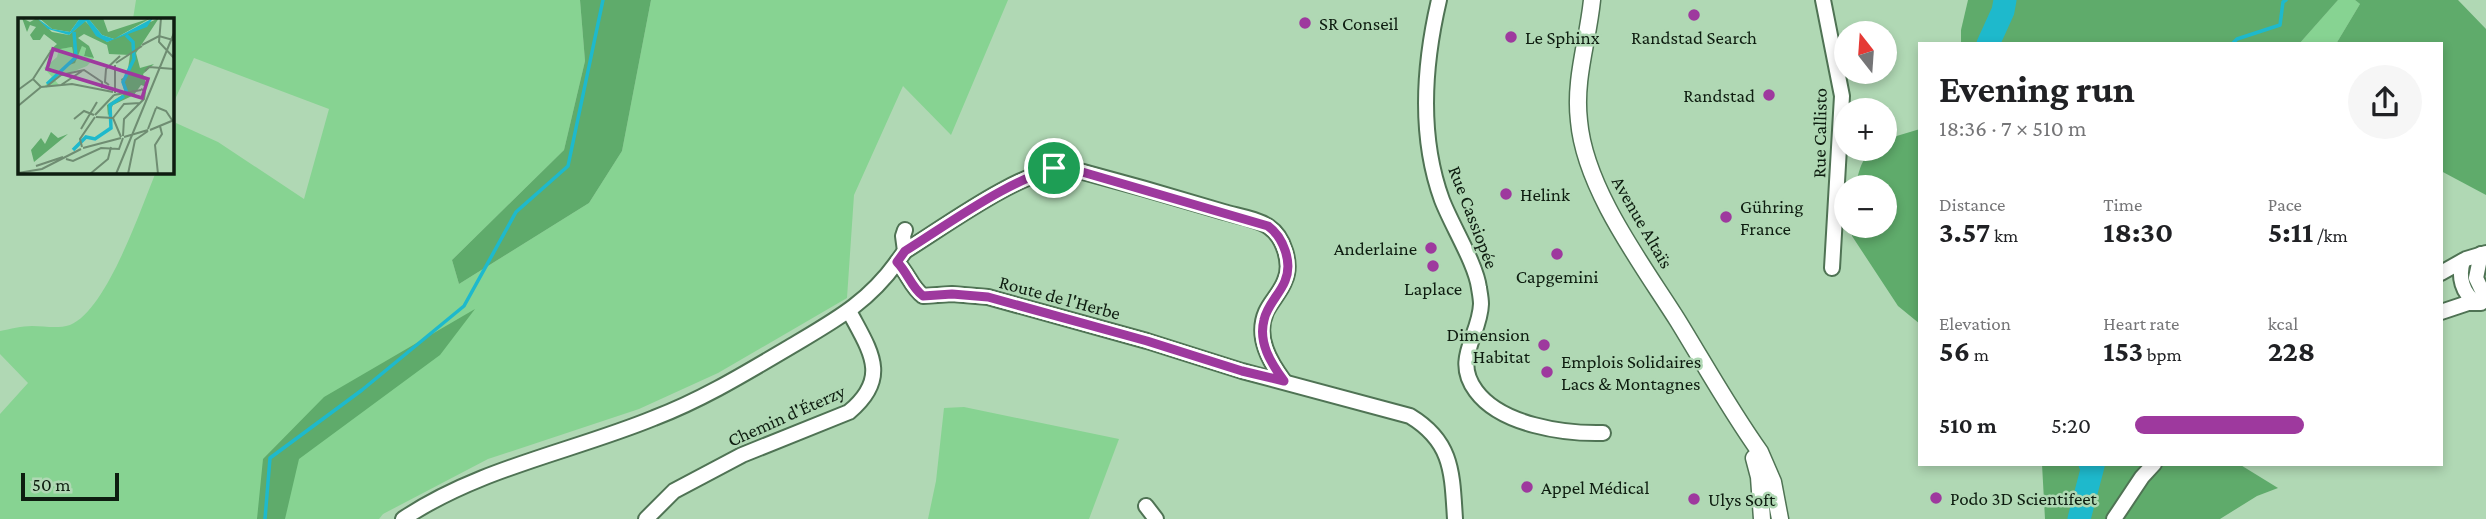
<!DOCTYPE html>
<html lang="en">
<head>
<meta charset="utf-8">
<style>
	body { margin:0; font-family:"Crimson Pro",serif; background:#f6f6f6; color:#202124; height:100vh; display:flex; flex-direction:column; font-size:26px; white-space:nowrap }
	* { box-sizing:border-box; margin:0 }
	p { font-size:23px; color:#757577 }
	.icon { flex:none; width:38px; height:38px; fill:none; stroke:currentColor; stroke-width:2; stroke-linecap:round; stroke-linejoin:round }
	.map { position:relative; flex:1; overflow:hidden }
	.side { position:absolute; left:1918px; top:42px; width:525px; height:424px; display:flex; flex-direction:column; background:#fff; border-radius:0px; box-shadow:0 4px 10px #0003 }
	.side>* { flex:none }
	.needle { width:46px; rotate:343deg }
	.fabs { position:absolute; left:1834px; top:21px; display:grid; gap:14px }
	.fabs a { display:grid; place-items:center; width:63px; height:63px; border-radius:50%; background:#fff; box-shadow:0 4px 10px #0003; font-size:35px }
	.scale { position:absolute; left:21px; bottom:18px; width:98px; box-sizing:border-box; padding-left:7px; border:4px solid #0e1d10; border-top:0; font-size:19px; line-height:24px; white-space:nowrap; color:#0e1d10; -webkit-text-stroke:5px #b0d8b4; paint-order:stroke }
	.pin { position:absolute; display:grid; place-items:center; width:60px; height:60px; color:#fff; margin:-30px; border:4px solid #fff; border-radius:50%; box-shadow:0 2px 7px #0007 }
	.round { display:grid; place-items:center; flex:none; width:74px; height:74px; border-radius:37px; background:#f6f6f6 }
	.summary { display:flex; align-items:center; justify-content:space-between; height:119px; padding:0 21px }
	h1 { font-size:38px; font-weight:700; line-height:52px }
	.figures { display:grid; grid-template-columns:repeat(3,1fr); gap:10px; height:119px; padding:7px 21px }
	.figures div { display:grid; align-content:center }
	.figures b { font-size:30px; font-weight:700 }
	.figures small { font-size:19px; font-weight:400 }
	.figures p { font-size:19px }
	ul { padding:0 21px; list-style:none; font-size:23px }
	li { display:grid; grid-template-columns:112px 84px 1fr; align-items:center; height:52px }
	li i { height:18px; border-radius:9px; background:#9e399e }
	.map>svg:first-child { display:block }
	.green { fill:#87d392 }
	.forest { fill:#5fab6b }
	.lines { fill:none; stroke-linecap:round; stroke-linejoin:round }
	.stream { stroke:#1eb9cc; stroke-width:3.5 }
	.river { stroke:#1eb9cc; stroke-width:23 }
	.minor-casing { stroke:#4f7354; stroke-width:18 }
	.tertiary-casing { stroke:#4f7354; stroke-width:19 }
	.minor { stroke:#fff; stroke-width:14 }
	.tertiary { stroke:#fff; stroke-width:16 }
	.route-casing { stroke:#fff; stroke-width:14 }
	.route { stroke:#9e399e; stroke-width:9 }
	.poi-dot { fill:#9e399e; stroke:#b0d8b4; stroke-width:2.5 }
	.labels { text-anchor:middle; stroke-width:5; stroke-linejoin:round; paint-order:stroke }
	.poi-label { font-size:19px; fill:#0e1d10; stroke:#b0d8b4; text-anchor:start }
	.street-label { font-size:19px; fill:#0e1d10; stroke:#b0d8b4 }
	.inset-river { fill:none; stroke:#1eb9cc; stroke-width:3.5 }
	.inset-road { fill:none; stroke:#6f8d72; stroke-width:2 }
	.view { fill:#9e399e; fill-opacity:0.15; stroke:#9e399e; stroke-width:3.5 }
	.inset-edge { fill:none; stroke:#0e1d10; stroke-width:3.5 }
</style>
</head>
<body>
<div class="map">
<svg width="2486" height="519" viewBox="0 0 2486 519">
	<rect width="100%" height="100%" fill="#b0d8b4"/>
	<g class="green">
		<path d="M136,0H580L585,61L564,150L452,260L459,284L589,203L622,151L651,0H1008L951,135L903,86L854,195L847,298L718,373L639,409L488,459L383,514L379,519H0V414L28,383L0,354V331C10,329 22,326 32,326C45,326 57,329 70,325C107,310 141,208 156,172H172V133L176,123L218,142L304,199L329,109L194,58L172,106V19H133Z"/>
		<path d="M2338,0H2355L2360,4L2336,44H2299Z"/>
		<path d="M964,407L1119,439L1089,519H928L936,481L944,408Z"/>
	</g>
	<g class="forest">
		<path d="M580,0H651L622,151L589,203L459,284L452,260L564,150L585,61Z"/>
		<path d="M1968,0H2338L2299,44H1961V30Z"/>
		<path d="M2355,0H2458L2486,29V195L2441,171V44H2336L2360,4Z"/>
		<path d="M1920,129V324L1898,306L1852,236L1850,226H1885V187H1855C1860,169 1862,149 1885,149V142L1890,138Z"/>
		<path d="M475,309L440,355L299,459L285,519H257L263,459L324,397Z"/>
		<path d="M2042,464H2239L2278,488L2257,496L2220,519H2045Z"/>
	</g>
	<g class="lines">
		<g class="stream">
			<path d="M2232,44L2237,39L2280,25L2283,2L2286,0"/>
			<path d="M265,519L270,458L362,390L464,306L516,212L568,166L603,0"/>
		</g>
		<g class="river">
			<path d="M1988,44L2003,11L2005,0"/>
			<path d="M2079,519L2093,466L2090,464"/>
		</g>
		<defs>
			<g id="minor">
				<path d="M1439,0C1424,64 1419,137 1442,200C1452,226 1476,264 1479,288C1480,294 1481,299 1481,304C1480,336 1452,359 1476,391C1501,425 1564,434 1603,433"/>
				<path d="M1823,0L1842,96L1832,268"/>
				<path d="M905,230L903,236L905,251"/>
				<path d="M2481,254L2476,278L2486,299"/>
				<path d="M2463,261C2458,276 2462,294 2477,303"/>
				<path d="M897,262L905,251C947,225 1018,172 1065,167C1118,181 1171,196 1224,212C1238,216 1258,219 1269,227C1284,237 1292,264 1285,280C1281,292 1271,301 1266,312C1255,337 1270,362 1284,381"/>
				<path d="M2441,273L2466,259L2486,253"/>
				<path d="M2441,312L2468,303H2481"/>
				<path d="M1146,506L1156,519"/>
				<path d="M403,519C479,468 571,452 654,418C704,399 749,371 795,344C837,319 868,302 897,262C908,273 911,287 923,296L952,294L988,297L1147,341L1242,371L1410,416C1453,442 1452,473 1455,519"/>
				<path d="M646,519L674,491L742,455L849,412C891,377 870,351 849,311"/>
				<path d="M2114,519L2142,477L2154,464"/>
			</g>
			<g id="tertiary">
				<path d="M1592,0C1588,41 1574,79 1579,121C1585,189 1642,264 1678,321C1705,365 1730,410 1760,452L1773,482L1780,519"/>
				<path d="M1754,458L1759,477L1762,519"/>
			</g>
		</defs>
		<use href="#minor" class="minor-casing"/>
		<use href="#tertiary" class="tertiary-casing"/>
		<use href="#minor" class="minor"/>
		<use href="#tertiary" class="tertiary"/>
	</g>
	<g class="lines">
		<defs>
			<path id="route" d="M1065,167L1268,226C1283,237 1293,262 1285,281C1280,294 1267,305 1264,320C1258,343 1271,363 1284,381L1242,371L1147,341L988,297L952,294L923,296C911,287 908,273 897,262L905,251C947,225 1019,172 1065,167Z"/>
		</defs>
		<use href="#route" class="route-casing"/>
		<use href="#route" class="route"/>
	</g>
	<g class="poi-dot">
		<circle cx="1694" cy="15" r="7"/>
		<circle cx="1305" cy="23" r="7"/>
		<circle cx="1511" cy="37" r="7"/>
		<circle cx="1769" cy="95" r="7"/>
		<circle cx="1506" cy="194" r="7"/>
		<circle cx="1726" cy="217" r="7"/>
		<circle cx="1431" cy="248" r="7"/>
		<circle cx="1557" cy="254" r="7"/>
		<circle cx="1433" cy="266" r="7"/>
		<circle cx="1544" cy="345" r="7"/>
		<circle cx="1547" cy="372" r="7"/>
		<circle cx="1527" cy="487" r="7"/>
		<circle cx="1936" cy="498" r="7"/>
		<circle cx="1694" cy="499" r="7"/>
	</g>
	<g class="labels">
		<g class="poi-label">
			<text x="1319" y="30">SR Conseil</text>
			<text x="1525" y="44">Le Sphinx</text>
			<text x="1694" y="44" text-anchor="middle">Randstad Search</text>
			<text x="1755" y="102" text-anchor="end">Randstad</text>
			<text x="1520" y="201">Helink</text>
			<text x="1740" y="213">Gühring<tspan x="1740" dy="22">France</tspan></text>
			<text x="1417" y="255" text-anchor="end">Anderlaine</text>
			<text x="1557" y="283" text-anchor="middle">Capgemini</text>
			<text x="1433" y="295" text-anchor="middle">Laplace</text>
			<text x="1530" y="341" text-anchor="end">Dimension<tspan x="1530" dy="22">Habitat</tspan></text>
			<text x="1561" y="368">Emplois Solidaires<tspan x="1561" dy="22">Lacs &amp; Montagnes</tspan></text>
			<text x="1541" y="494">Appel Médical</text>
			<text x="1950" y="505">Podo 3D Scientifeet</text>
			<text x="1708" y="506">Ulys Soft</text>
		</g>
		<g class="street-label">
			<text transform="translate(1819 133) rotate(-89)" y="7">Rue Callisto</text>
			<text transform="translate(1474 217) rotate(69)" y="7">Rue Cassiopée</text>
			<text transform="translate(1643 222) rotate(60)" y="7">Avenue Altaïs</text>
			<text transform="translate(1060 297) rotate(15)" y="7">Route de l'Herbe</text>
			<text transform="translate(786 415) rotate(-24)" y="7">Chemin d'Éterzy</text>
		</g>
	</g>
	<g transform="translate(18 18)">
		<rect width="156" height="156" fill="#b0d8b4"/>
		<path d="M64,28L68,29L66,38L76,40L69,48L36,61L41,67L26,69L34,59L26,50L39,39L41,31L54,29L56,41L49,47L55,46Z" fill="#87d392"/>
		<path d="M4,0L12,4L19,0L34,14L51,17L67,3L89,24L141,0L118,35L122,50L136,46L125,56L129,69L123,67L116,77L95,87L90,98L89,87L107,75L103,61L109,58L112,37L91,36L89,27L66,16L60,20L71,28L76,40L66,38L68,30L64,28L57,45L49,48L56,41L54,29L31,33L39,26L26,16L22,22H15L12,17L18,9L12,7L9,14ZM21,0L40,1L62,0L52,14L34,11ZM70,0H85L90,14L133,0L96,21L84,17ZM33,114L40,120L50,116L16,144L13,132L23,120L27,126Z" fill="#5fab6b"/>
		<path d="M19,0L34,11L52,14L62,0H70L84,17L96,21L135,0L129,9L89,24L78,18L68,3L51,17L30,11Z" fill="#1eb9cc"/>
		<path class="inset-river" d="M108,17L115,24L116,41L105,64L109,75M29,66L58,39L56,14M55,132L68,119L77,121L93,110L92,87L106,78"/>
		<path class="inset-road" d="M143,0L141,24L156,40M124,27L141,18L155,22M98,45L124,28M127,53L131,49L156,51M15,61L33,33M43,67L64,53M91,67L87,64L88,51L102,38M23,69L54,66L95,74M28,69L43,57L66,52L84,64V70M0,72L15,61L23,69M97,75V47M96,77L123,72M0,88L23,69M138,89L148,93L154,102M77,97L96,77M78,99L95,100L103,119M95,100L106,86L122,85M56,101L66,93L76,97M63,111L79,84M130,111L138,90M132,112L156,102M105,118L106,101L126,81L127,73L123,71M106,119L130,112M64,129L62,121L77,99M65,130L103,120M48,141L55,143L83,130L101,131L105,120M18,148L45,139M0,155L24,151L63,131M72,156L90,141L93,129M98,156L156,15M110,156L117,122L130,113M140,156L137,127L144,116L142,108"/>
		<path class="view" d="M35,31L130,61L124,80L29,51Z"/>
		<rect width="156" height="156" class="inset-edge"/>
	</g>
</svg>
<div class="fabs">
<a><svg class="needle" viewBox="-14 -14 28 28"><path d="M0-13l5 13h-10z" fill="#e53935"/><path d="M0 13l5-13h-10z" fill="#757577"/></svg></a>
<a>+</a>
<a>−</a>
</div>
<div class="scale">50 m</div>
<div class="pin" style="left:1054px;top:168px;background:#1e9e55"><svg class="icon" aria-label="arrive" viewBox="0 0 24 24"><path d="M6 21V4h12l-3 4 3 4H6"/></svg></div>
<section class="side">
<div class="summary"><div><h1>Evening run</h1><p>18:36 · 7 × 510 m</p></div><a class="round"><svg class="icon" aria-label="share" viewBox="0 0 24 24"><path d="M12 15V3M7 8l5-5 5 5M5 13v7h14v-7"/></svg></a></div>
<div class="figures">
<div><p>Distance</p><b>3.57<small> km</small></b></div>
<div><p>Time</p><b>18:30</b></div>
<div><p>Pace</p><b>5:11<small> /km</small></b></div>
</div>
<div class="figures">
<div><p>Elevation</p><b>56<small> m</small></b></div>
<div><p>Heart rate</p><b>153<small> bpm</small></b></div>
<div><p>kcal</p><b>228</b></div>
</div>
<ul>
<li><b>510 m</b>5:20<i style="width:59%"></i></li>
</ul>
</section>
</div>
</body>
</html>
